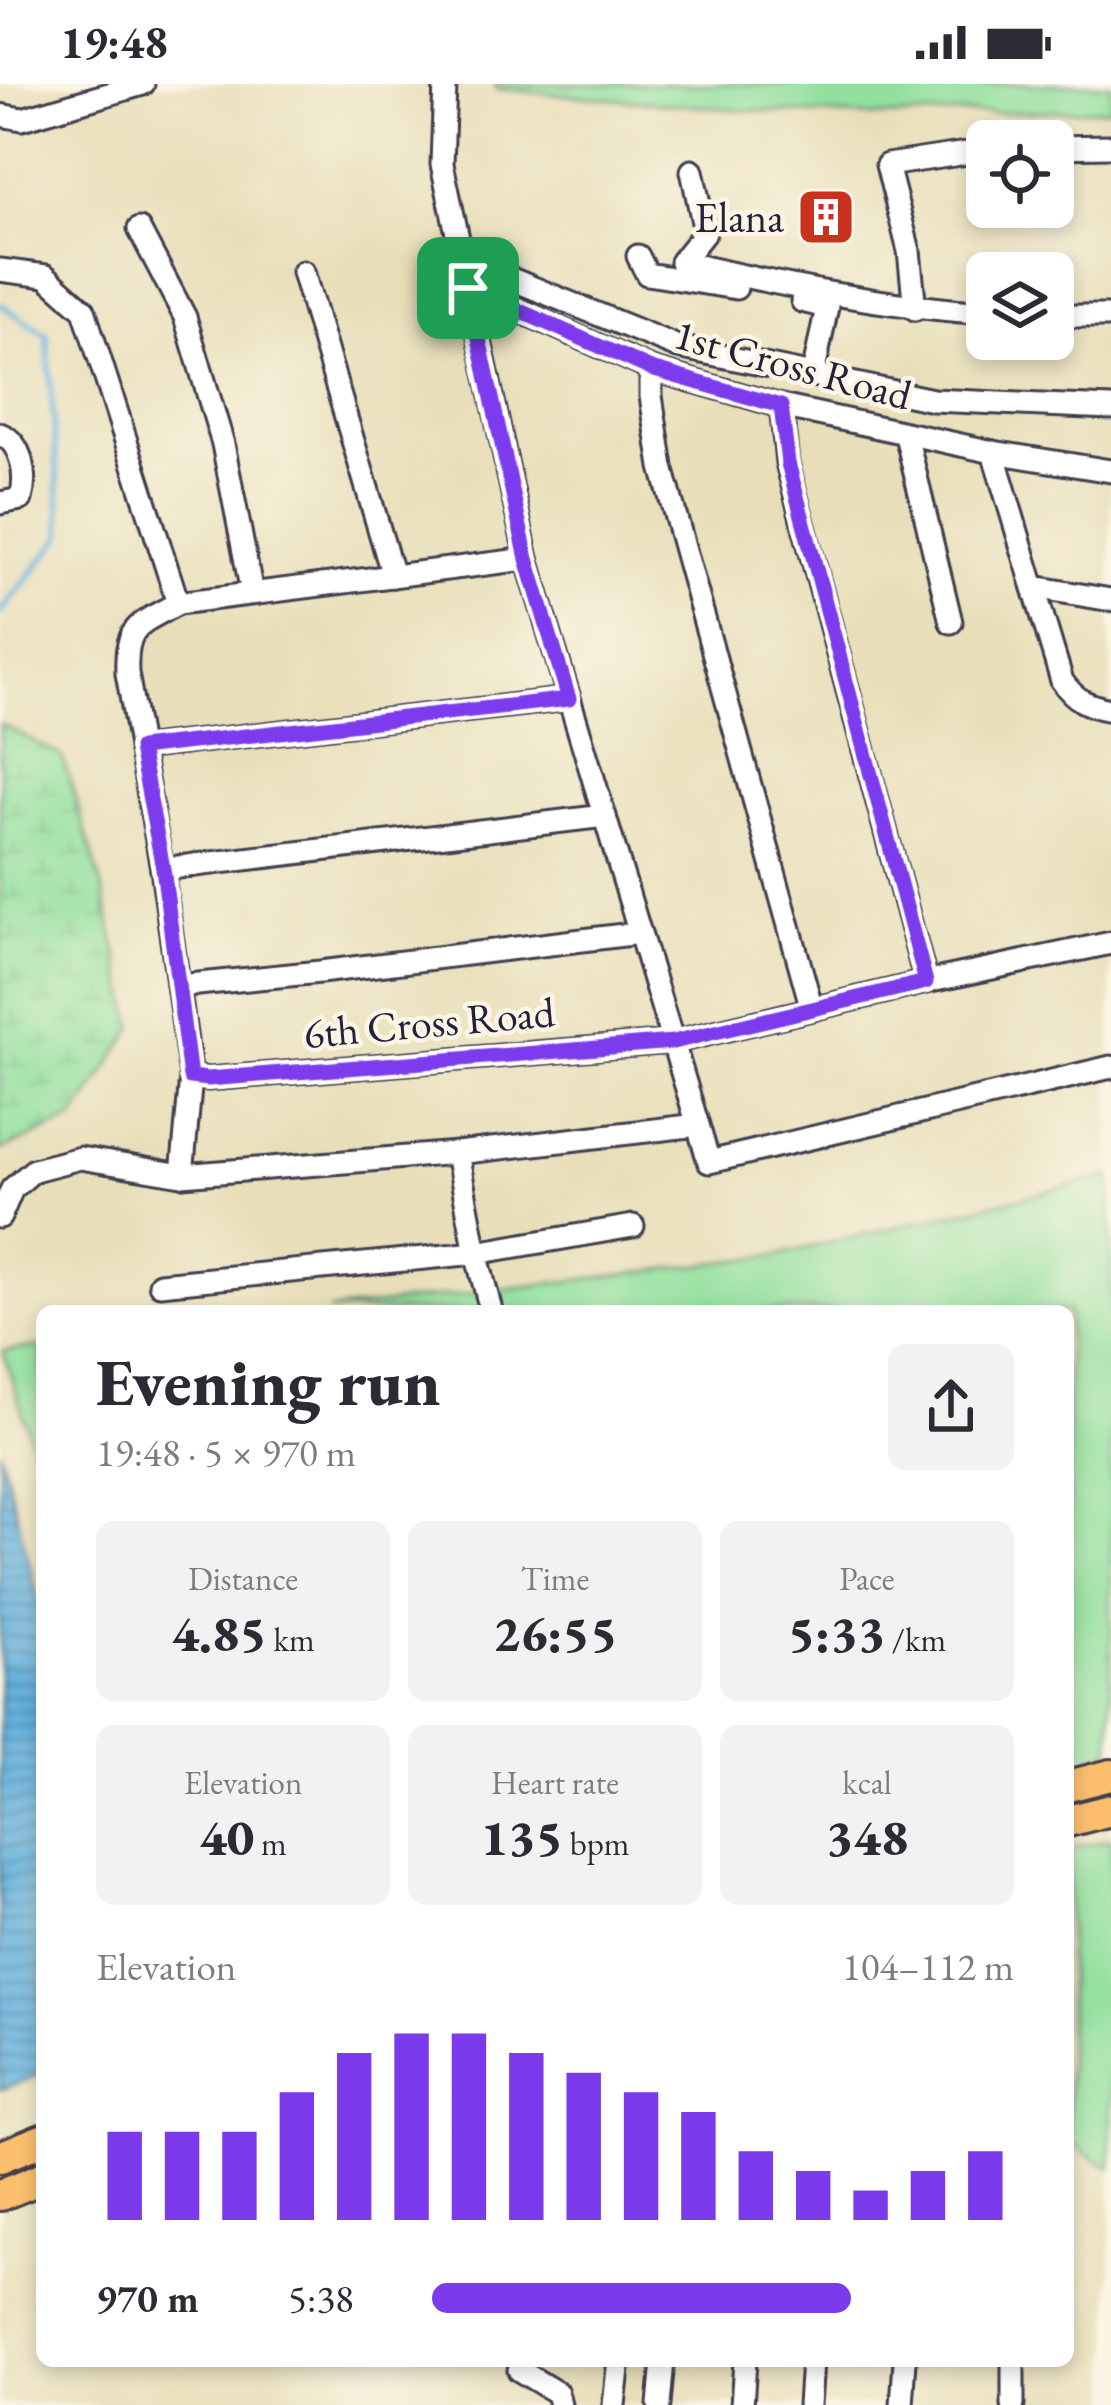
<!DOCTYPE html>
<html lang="en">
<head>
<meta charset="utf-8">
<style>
	body { margin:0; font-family:"EB Garamond",serif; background:#f2f2f3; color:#2b2b33; height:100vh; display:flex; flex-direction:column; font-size:45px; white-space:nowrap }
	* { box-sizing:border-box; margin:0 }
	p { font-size:39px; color:#7c7c81 }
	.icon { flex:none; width:66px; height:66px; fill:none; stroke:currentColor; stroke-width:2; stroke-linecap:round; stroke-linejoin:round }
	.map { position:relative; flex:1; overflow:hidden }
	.side { position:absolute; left:36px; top:1221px; width:1038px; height:1062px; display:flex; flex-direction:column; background:#fff; border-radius:18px; box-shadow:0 6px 18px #0003 }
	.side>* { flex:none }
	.controls { position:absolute; left:966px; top:36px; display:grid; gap:24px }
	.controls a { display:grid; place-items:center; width:108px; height:108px; border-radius:18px; background:#fff; box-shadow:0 6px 18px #0003; font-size:60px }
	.pin { position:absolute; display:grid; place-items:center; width:102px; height:102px; color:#fff; margin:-51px; border-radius:24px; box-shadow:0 6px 18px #0006 }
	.round { display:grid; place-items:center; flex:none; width:126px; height:126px; border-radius:18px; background:#f2f2f3 }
	.headline { display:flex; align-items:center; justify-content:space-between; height:204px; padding:0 60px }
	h1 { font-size:66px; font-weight:800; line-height:90px }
	.figures { display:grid; grid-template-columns:repeat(3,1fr); gap:18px; height:204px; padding:12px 60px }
	.figures div { display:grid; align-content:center; border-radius:18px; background:#f2f2f3; text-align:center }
	.figures b { font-size:51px; font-weight:800 }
	.figures small { font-size:33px; font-weight:400 }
	.figures p { font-size:33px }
	.chart { height:336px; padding:24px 60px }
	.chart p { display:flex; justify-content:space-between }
	.chart svg { width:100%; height:216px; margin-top:12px; stroke:#7c3aed; stroke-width:6 }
	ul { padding:0 60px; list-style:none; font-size:39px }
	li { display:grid; grid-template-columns:192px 144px 1fr; align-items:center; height:90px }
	li i { height:30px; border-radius:15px; background:#7c3aed }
	.status { display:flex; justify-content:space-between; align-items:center; height:84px; padding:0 60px; background:#fff; direction:ltr }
	.status svg { height:33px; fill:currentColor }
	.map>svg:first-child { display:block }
	.grass { fill:#92e09e; stroke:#5a816c; stroke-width:3 }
	.wetland { fill:url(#wetland-marsh); stroke:#5a816c; stroke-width:3 }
	.water { fill:url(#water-rules); stroke:#436a8c; stroke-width:3 }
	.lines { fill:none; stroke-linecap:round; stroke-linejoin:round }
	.stream { stroke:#64b1dd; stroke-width:6 }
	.minor-casing { stroke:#403e4e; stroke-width:27 }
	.highway-casing { stroke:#403e4e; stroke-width:36 }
	.minor { stroke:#fff; stroke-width:21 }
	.highway { stroke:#fabe6d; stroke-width:30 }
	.route-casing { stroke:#fff; stroke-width:24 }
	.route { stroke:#7c3aed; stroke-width:15 }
	.labels { text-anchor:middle; stroke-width:9; stroke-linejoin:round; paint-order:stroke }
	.poi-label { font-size:42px; fill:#22223b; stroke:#fcf5e5; text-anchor:end }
	.street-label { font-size:42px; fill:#22223b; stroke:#fcf5e5 }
</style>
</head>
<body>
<div class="status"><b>19:48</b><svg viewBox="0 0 49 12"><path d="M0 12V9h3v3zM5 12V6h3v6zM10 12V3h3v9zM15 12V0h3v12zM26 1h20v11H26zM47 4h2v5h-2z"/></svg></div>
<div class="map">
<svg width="1111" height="2321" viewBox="0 0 1111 2321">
	<defs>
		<pattern id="wetland-marsh" width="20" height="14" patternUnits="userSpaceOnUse" patternTransform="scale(3)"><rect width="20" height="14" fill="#92e09e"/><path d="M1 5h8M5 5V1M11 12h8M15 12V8" fill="none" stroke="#7ec089"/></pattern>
		<pattern id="water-rules" width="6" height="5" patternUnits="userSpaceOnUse" patternTransform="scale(3)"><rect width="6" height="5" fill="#64b1dd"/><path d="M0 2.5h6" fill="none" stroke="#5290b4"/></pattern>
	</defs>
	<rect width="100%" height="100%" fill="#fcf5e5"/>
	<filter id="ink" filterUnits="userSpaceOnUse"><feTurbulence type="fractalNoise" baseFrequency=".00833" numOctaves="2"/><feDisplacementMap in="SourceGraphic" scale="24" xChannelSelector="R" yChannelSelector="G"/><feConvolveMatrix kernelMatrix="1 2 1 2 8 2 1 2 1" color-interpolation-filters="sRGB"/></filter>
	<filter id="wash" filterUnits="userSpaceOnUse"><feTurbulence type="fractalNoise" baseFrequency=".004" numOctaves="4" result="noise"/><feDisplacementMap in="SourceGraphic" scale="48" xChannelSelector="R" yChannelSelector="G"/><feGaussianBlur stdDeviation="2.7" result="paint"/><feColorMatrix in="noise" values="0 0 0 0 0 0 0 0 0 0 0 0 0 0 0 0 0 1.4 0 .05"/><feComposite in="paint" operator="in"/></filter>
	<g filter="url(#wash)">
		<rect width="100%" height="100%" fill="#e8dfba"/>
		<g class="grass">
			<path d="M495,0H1111V25L877,33L740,26L496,5Z"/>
			<path d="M1111,1092V1667L1068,1679V1227H328L779,1171Z"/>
			<path d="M42,1263V1392L3,1267Z"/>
			<path d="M1111,1755V2084L1068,2058V1765Z"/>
		</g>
		<path class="wetland" d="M0,640L62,672L101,798L134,943L74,1035L0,1067Z"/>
		<path class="water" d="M0,1366L42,1528V1990L0,2006Z"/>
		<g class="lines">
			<path class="stream" d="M0,220L47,251L62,452L0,529"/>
		</g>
	</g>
	<g filter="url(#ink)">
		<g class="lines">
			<defs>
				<g id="minor">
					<path d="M445,0L442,80L527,475L709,1078L1111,983"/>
					<path d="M0,31L22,35L143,0"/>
					<path d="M1053,63L1111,62"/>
					<path d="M692,87L705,148L681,178C784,202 882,222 987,229"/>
					<path d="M139,145L185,233L223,360L252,509"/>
					<path d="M638,172L647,190L736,204"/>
					<path d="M462,175L678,263L933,316L1111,324"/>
					<path d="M0,186L46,192L84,226L178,519L527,475"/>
					<path d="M303,188L393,492"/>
					<path d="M468,204L651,285L781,322L993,368L1111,387"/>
					<path d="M802,217L827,223L813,291"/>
					<path d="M915,225L909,167L887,81L987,66"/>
					<path d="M1053,232H1111"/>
					<path d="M651,285V312L662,383L812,925"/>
					<path d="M781,322L787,379L926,898"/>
					<path d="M0,350C23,359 27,393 21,415L0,419"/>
					<path d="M906,351L951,538"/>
					<path d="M993,368L1062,597C1075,616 1088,622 1111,626"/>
					<path d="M1034,503L1111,516"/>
					<path d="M178,519C139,541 125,540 127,589L162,785L191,993L182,1091"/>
					<path d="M140,664L569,615"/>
					<path d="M162,785L605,732"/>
					<path d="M178,902L320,888L640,849"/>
					<path d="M191,993L208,995L673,958L926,898L1111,859"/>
					<path d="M457,1069L476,1169L491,1226"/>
					<path d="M0,1133L12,1105L34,1086L80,1074L182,1091L457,1069L698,1041"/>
					<path d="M160,1200L476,1169L633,1142"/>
					<path d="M519,2286L557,2309L560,2321"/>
					<path d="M614,2321L618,2285"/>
					<path d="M659,2321L663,2277"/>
					<path d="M742,2321L745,2277"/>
					<path d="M809,2321L812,2277"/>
					<path d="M902,2321L905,2277"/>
					<path d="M1013,2321V2277"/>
				</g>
				<g id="highway">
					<path d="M1068,1702L1111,1691"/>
					<path d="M1068,1737L1111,1726"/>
					<path d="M0,2073L42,2056"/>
					<path d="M0,2111L42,2094"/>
				</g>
			</defs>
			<use href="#minor" class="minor-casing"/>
			<use href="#highway" class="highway-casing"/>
			<use href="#minor" class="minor"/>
			<use href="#highway" class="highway"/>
		</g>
	</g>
	<g class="lines" filter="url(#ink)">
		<defs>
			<path id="route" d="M468,204L651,285L781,322L788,379L926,898L673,958L208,995L190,993L163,784L140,664L569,615L527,475Z"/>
		</defs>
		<use href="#route" class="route-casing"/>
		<use href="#route" class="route"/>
	</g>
	<defs>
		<symbol id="building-square" viewBox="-11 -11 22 22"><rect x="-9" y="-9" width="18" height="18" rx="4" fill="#c8321e" stroke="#fcf5e5"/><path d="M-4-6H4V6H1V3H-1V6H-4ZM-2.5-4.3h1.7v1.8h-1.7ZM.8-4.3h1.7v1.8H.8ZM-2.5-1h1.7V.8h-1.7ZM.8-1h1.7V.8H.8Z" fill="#fff"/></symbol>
	</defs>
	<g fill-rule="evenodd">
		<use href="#building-square" x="793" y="100" width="66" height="66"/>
	</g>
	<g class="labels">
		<g class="poi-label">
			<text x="784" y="148">Elana</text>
		</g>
		<g class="street-label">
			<text transform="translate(793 280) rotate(15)" y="15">1st Cross Road</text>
			<text transform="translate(429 938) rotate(-5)" y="15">6th Cross Road</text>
		</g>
	</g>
</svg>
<div class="controls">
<a><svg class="icon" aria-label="locate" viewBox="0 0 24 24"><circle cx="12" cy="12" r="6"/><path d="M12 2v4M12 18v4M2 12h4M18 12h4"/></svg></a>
<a><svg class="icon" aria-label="layers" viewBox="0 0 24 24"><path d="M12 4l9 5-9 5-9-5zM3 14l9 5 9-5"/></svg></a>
</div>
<div class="pin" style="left:468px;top:204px;background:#1e9e55"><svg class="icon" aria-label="arrive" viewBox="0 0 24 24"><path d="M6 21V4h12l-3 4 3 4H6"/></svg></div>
<section class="side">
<div class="headline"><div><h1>Evening run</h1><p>19:48 · 5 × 970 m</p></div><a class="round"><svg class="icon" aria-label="share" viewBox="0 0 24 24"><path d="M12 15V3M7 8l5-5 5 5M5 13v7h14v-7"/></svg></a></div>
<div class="figures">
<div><p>Distance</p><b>4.85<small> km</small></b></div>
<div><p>Time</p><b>26:55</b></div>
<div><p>Pace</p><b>5:33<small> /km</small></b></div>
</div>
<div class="figures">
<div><p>Elevation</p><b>40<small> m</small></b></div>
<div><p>Heart rate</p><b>135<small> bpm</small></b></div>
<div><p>kcal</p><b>348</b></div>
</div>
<div class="chart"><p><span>Elevation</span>104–112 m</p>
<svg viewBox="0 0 160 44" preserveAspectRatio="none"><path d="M5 44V26M15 44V26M25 44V26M35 44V18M45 44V10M55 44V6M65 44V6M75 44V10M85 44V14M95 44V18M105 44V22M115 44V30M125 44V34M135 44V38M145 44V34M155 44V30"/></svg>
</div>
<ul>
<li><b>970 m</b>5:38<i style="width:72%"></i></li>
</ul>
</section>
</div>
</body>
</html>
